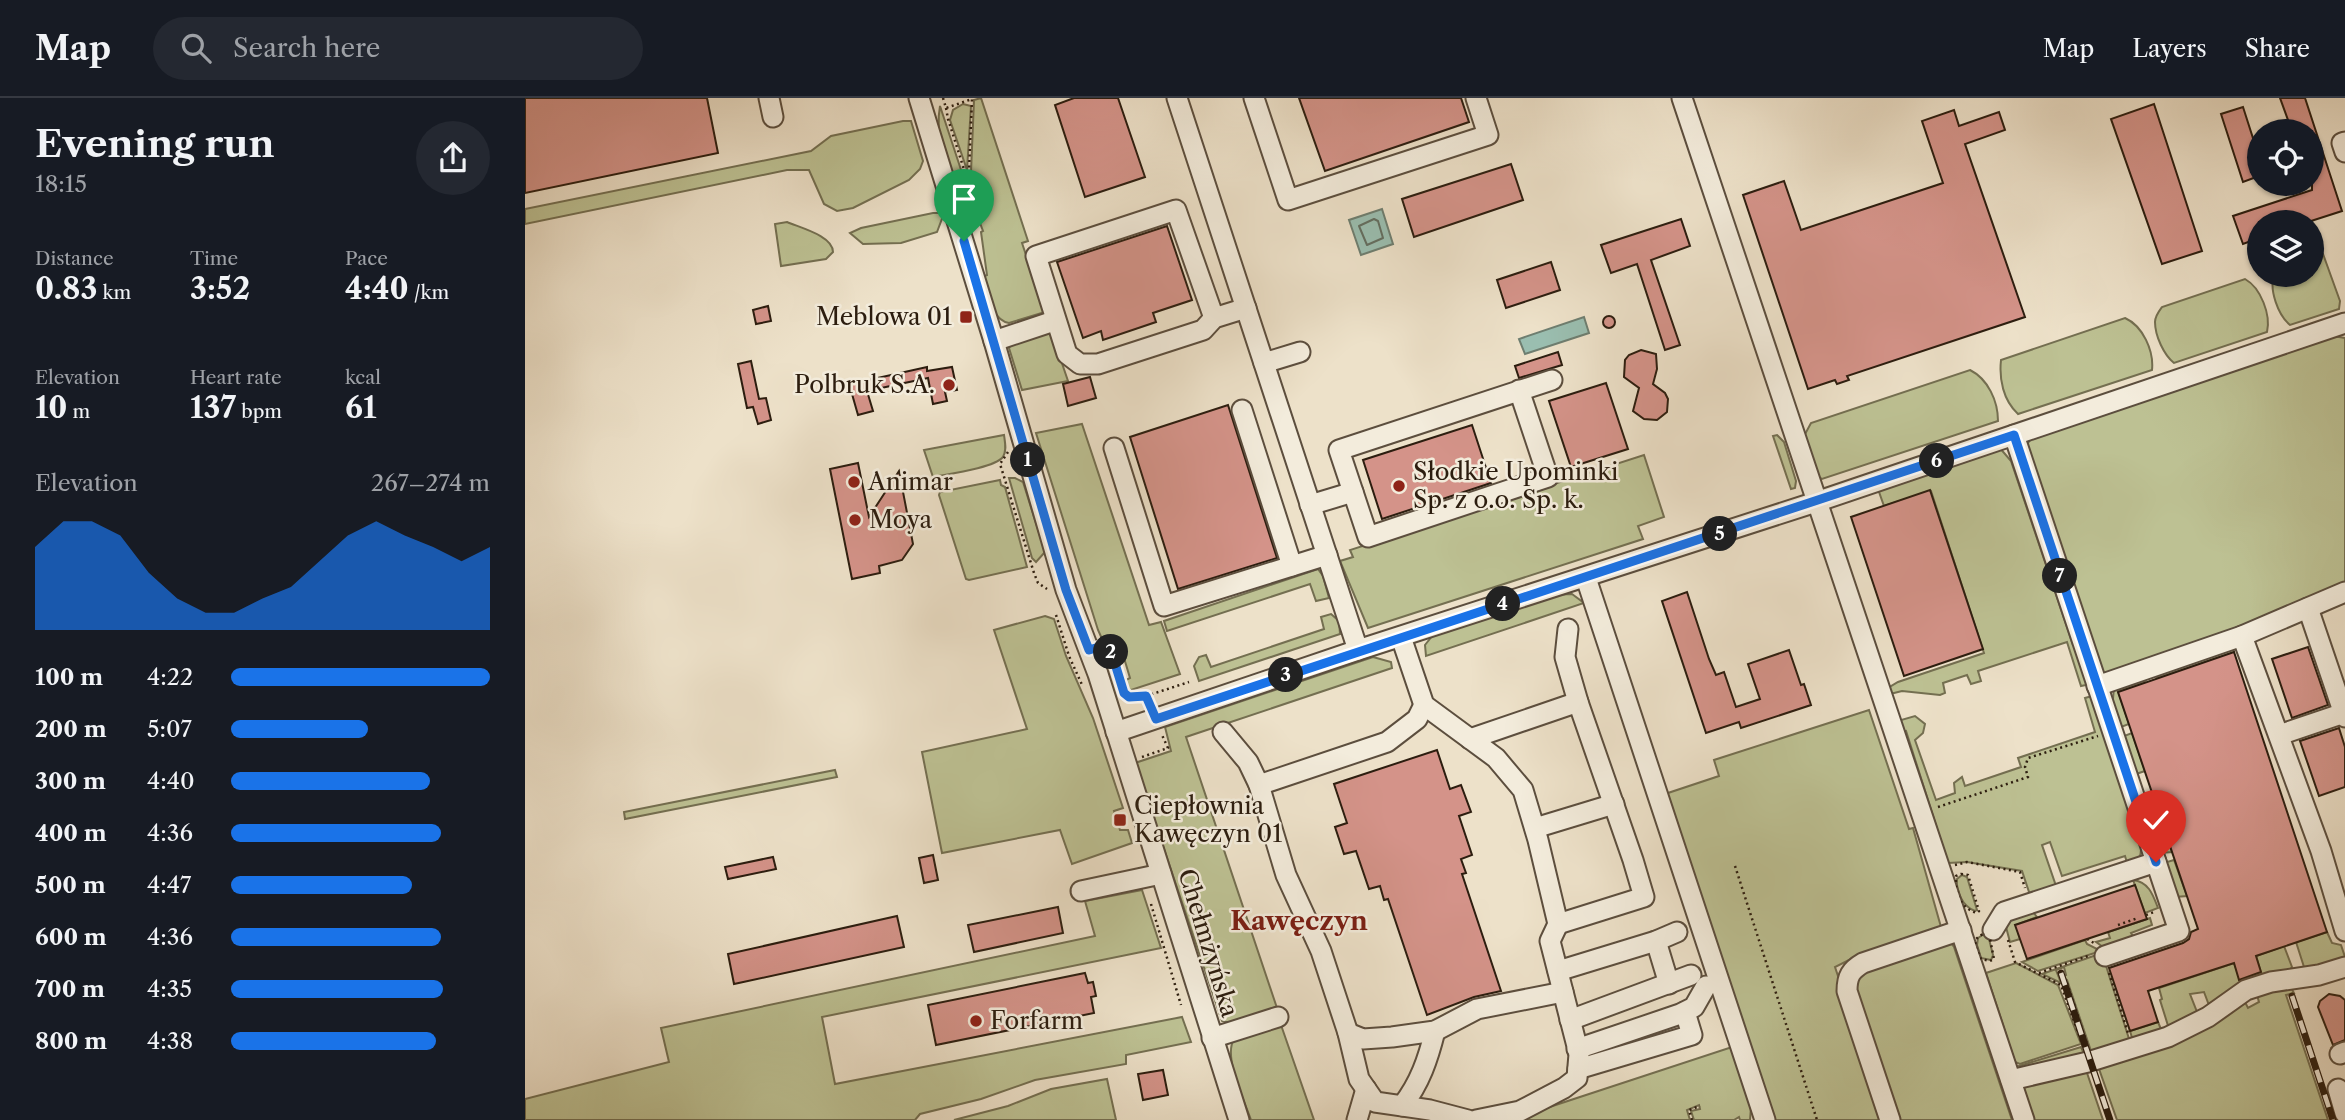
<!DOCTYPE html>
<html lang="en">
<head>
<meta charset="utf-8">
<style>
	body { margin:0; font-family:"Libre Caslon Text",serif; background:#242831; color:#f1f3f6; height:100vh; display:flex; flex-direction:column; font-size:26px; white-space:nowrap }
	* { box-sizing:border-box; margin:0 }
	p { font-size:23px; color:#9ea1a6 }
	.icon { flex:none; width:38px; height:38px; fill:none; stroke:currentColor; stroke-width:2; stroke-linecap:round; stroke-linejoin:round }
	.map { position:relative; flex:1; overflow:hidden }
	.drawer { display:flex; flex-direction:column; background:#171b24; width:525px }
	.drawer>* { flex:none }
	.tools { position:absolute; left:1722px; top:21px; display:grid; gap:14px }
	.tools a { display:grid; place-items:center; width:77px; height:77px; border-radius:50%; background:#171b24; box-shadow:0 2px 5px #0004; font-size:35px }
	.pin { position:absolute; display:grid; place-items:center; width:60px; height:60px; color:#fff; margin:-72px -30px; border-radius:50% 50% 50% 0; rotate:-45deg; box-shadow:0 0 7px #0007 }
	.pin .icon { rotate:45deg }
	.km { position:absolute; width:35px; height:35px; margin:-18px; border-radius:50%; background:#222; color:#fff; font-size:19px; line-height:35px; text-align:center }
	.round { display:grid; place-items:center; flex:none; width:74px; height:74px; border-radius:37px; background:#242831 }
	.summary { display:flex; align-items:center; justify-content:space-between; height:119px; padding:0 35px }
	h1 { font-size:38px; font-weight:700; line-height:52px }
	.stats { display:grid; grid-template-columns:repeat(3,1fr); gap:10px; height:119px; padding:7px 35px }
	.stats div { display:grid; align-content:center }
	.stats b { font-size:30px; font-weight:700 }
	.stats small { font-size:19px; font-weight:400 }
	.stats p { font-size:19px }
	.chart { height:196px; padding:14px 35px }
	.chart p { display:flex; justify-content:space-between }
	.chart svg { width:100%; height:126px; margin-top:7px; fill:#1a73e8; opacity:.7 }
	ul { padding:0 35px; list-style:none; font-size:23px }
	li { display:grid; grid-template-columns:112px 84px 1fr; align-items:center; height:52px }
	li i { height:18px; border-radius:9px; background:#1a73e8 }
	header { display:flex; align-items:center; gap:42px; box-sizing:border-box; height:98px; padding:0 35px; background:#171b24; border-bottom:2px solid #363941 }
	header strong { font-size:33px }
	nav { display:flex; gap:38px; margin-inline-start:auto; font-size:24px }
	.search { width:490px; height:63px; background:#242831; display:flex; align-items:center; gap:18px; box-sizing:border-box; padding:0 24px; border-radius:38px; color:#9ea1a6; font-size:26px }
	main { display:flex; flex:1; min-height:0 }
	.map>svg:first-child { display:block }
	.green { fill:#bdc193; stroke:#746f51; stroke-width:2 }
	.water { fill:#9abeb0; stroke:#6e7e70; stroke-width:2 }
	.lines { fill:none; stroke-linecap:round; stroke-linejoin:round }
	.shore { stroke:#636e60; stroke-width:2 }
	.building { fill:#d49389; stroke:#2c1d0f; stroke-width:2 }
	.minor-casing { stroke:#5c4e3e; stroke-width:23 }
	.path { stroke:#2c1d0f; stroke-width:2.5; stroke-dasharray:2 3.5; stroke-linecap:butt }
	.minor { stroke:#f3ecdc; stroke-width:19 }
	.rail-casing { stroke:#2c1d0f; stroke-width:7 }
	.rail { stroke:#f3ecdc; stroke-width:4.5; stroke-dasharray:13; stroke-linecap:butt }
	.route-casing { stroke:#fff; stroke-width:14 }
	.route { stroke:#1a73e8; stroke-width:9 }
	.poi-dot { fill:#8f2418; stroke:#f3ecdc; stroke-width:2.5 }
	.labels { text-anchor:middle; stroke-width:5; stroke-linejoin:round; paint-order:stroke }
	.poi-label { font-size:24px; fill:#2c1d0f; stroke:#f3ecdc; text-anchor:start }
	.street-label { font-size:24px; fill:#2c1d0f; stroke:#f3ecdc }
	.neighbourhood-label { font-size:26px; font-weight:bold; fill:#7a1f14; stroke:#f3ecdc }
</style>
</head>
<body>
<header>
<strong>Map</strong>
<div class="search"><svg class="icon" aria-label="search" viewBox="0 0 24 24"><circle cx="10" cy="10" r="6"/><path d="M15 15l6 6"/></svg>Search here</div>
<nav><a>Map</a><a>Layers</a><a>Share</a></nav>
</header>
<main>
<section class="drawer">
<div class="summary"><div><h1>Evening run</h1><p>18:15</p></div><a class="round"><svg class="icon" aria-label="share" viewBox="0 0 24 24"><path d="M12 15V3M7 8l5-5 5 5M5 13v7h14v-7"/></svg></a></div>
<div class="stats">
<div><p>Distance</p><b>0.83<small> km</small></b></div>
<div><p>Time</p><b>3:52</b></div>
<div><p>Pace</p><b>4:40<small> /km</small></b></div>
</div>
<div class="stats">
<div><p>Elevation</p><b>10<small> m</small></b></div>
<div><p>Heart rate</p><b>137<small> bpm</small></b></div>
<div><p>kcal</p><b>61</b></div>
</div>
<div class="chart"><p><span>Elevation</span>267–274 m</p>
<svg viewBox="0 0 160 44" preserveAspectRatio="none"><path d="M0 44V15L10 6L20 6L30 11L40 24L50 33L60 38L70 38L80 33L90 29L100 20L110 11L120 6L130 11L140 15L150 20L160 15V44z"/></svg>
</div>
<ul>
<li><b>100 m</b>4:22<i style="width:100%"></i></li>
<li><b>200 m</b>5:07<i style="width:53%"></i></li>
<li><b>300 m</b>4:40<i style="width:77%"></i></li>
<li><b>400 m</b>4:36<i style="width:81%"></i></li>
<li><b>500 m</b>4:47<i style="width:70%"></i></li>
<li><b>600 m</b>4:36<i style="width:81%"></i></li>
<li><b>700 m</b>4:35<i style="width:82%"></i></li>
<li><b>800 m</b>4:38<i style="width:79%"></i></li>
</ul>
</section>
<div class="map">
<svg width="1820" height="1022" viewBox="0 0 1820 1022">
	<rect width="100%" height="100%" fill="#ede1c9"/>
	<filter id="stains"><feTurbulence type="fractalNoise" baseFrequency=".00286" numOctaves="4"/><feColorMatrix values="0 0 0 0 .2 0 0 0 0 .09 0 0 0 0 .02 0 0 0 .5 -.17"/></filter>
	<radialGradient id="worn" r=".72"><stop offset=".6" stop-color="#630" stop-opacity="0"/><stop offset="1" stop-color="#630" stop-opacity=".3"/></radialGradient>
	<g class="green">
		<path d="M456,0L503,143L497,145L520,214L484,225C466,222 463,194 457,179L462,177L456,134L458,133L445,98L449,2Z"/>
		<path d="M438,6L446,8L442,72L425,22L428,12Z"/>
		<path d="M415,8L441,87L440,100C423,73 409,40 415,8Z"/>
		<path d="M378,23H386L398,63L395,71L384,82L328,110L312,113L299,106L284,72H262L0,126V111L286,53L306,38Z"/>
		<path d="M408,115H414L418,118L412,134L376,145L338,146L325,135L336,130Z"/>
		<path d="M262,124C276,130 308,138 308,154L301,161L256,168L250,126Z"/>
		<path d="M1798,156L1815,203L1814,211L1765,227C1753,217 1744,192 1749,177H1787V159Z"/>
		<path d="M1720,181C1736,190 1746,217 1742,234L1649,265C1639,257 1630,238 1630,224C1630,218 1634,213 1637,209Z"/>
		<path d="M1600,220C1618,228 1629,253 1627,272L1493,316C1478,302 1474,281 1476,262Z"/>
		<path d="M526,233L543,283L497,292L484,250L488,244Z"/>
		<path d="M1808,238L1820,240V489L1712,533L1578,577L1500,348L1510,337Z"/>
		<path d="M1445,272C1463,281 1473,303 1473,323L1297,381L1291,377L1279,338L1286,325Z"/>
		<path d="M557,326L624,527L636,524L655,576L603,593L599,591V583L605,580L599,560L589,559L584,544L578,543L573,532L511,335Z"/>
		<path d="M479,337C480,344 482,353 478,359C469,370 423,376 408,379L399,352Z"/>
		<path d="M1252,337L1259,344L1271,383L1270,390L1266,391L1248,338Z"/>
		<path d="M1474,349L1486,363L1548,547H1551L1561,579V587L1556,588L1542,544L1453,573L1456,583L1446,586L1442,577L1418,585L1420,595L1415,597L1377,593L1365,596L1363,590L1373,584L1459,555L1406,393L1359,408L1353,391Z"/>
		<path d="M1119,357L1139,419L1113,428L1118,441L843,530L815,463L828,459L825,452Z"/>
		<path d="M484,380H490L498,384L520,454L511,464L507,460Z"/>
		<path d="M475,382L476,387L480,389L502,469L444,482L441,481L414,397L415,394Z"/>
		<path d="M793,471L798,478L804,500L791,503L785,486L642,533L639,523Z"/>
		<path d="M1047,496L1059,505L901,558L900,547L908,537L1026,497Z"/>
		<path d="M806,516L814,523L815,536L674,583L669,568L674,559L681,557L686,569L799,531L796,519Z"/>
		<path d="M520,518L529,521L541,558L568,620L598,710L589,713L595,732H603L607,745L547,766L535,732L417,755L397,654L502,631L469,532Z"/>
		<path d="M1708,549L1709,554L1632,580V574Z"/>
		<path d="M848,559L866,564L867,570L661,639L752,910L706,925L697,923L610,665L646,653L640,629Z"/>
		<path d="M1617,581L1620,584L1593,593L1604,626L1596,629L1587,611L1589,590Z"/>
		<path d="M1567,598L1616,748C1617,759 1613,763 1603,768L1600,758L1537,778L1525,744L1517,747L1531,788L1505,797L1497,773L1442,764L1423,765L1381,633L1377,634L1374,625L1376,622L1390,618L1400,626L1398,635L1390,642L1411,702L1430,695L1429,685L1437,679L1440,688L1496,669L1493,660L1570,634L1560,600Z"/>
		<path d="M1344,612L1384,731L1388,730L1416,829L1415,832L1328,860L1310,869L1361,1022H1247L1137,697L1194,678L1189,662Z"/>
		<path d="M1607,635L1620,673L1611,676L1599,638Z"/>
		<path d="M310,672L312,679L100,721L99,714Z"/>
		<path d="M1633,712L1647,754L1635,755L1623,719L1626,714Z"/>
		<path d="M1649,762L1662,798L1650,799L1639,769L1642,764Z"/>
		<path d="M1437,777L1442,779L1452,812L1450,813C1437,808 1431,793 1432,781Z"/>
		<path d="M1608,782C1624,784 1628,797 1633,810L1620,815Z"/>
		<path d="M617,792L636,850L297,919L310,986L657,919L666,944L601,957V966L510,982L456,1001L395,1016L390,1022H0V1001L144,964L136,930L570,838L560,803Z"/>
		<path d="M1508,814L1512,819L1491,827L1495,841L1485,844L1481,829L1483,823Z"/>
		<path d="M1625,820L1627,827L1606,835L1609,840L1581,851L1571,844L1585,840L1583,834Z"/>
		<path d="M1802,834L1807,845L1816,847L1820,859L1817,862L1783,872L1779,869L1771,844Z"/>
		<path d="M1459,836L1463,837L1468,857L1466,862L1456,860L1452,847L1453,840Z"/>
		<path d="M1560,842L1562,846L1576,853L1513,873L1497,864Z"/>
		<path d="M1426,845L1429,849L1487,1022H1371L1328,894L1332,875Z"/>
		<path d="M1759,848L1767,869L1763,874L1685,910L1679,894L1665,896L1674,919L1645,934L1635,902L1637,901L1634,890L1709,865L1715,882L1736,875L1731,858Z"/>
		<path d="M1577,855L1605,944L1566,953L1542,882L1540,881L1539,878L1541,877L1539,869L1531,872L1536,885L1517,876Z"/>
		<path d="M1491,865L1533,887L1556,946L1495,966L1490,964L1461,875Z"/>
		<path d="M1764,886L1769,895L1761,897L1803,1022H1592L1573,968L1718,900L1723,910L1734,904L1731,894Z"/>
		<path d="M1633,924L1638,936L1608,943L1605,933Z"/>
		<path d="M756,927L789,1022H726C719,1002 698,959 709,941Z"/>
		<path d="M1207,949L1226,1009L1225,1022H1215L1214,1019L1209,1022H1169L1166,1013L1175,1011L1174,1007L1162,1012L1165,1022H985Z"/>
		<path d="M1556,949L1561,960L1500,973L1494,968Z"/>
		<path d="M1561,972L1578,1022H1507L1498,996V989Z"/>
		<path d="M582,981L591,1022H429L483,1008L526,991Z"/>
	</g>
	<g class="water">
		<path d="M857,111L868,146L836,157L824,122Z"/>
		<path d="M1059,219L1064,235L1000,256L994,241Z"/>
	</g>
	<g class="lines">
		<path class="shore" d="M849,121L853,123L858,140L842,147L834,128Z"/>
	</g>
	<g class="building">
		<path d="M0,0H182L193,55L0,95Z"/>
		<path d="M549,0H593L620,79L560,99L530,7Z"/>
		<path d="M774,0H936L944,24L800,73Z"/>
		<path d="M1755,0H1780L1817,113L1783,124H1734V140L1718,146L1708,118L1787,92V33H1767Z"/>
		<path d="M1629,6L1677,153L1637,166L1586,21Z"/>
		<path d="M1718,9L1734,59V78L1718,84L1696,16Z"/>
		<path d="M1429,12L1434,28L1474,14L1480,32L1440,46L1500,219L1322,278L1324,282L1312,286L1310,282L1283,291L1218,97L1259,83L1276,132L1418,85L1397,23Z"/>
		<path d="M986,66L998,102L889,139L877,101Z"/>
		<path d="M1156,121L1165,148L1126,162L1155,247L1140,252L1112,166L1086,175L1076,147Z"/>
		<path d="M642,128L667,202L628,215L631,224L578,242L576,233L558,240L532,164Z"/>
		<path d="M1026,164L1035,192L981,210L972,182Z"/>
		<path d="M243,208L246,223L231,226L228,212Z"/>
		<circle cx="1084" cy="224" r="6"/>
		<path d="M1116,252L1131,256L1132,271L1128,286L1140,295L1143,301L1142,314L1132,322L1119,321L1108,313L1114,290L1099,279L1100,262L1104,257Z"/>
		<path d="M1033,254L1037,267L994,280L990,268Z"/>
		<path d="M226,263L234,301L241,300L246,322L233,326L228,309L222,310L213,266Z"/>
		<path d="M402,269V273L427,269L432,292L420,294L422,303L408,306L403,280L342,293L348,313L333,317L327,296H323L321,287Z"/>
		<path d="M565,279L571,300L543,308L538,286Z"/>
		<path d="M1081,285L1103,351L1046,369L1024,303Z"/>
		<path d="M703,307L752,460L653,491L605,339Z"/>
		<path d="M947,327L966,385L857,421L838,362Z"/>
		<path d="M333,365L344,419L374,373L388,446L377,462L354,468L355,475L327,481L305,371Z"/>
		<path d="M1405,392L1458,551L1379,578L1326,419Z"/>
		<path d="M1162,494L1184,561L1191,577L1199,574L1211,609L1235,601L1223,566L1264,552L1276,587L1279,586L1286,607L1216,630L1214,624L1181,635L1137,503Z"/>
		<path d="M1783,549L1803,607L1767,620L1747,561Z"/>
		<path d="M1709,554L1802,834L1731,858L1736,874L1714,882L1709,865L1623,893L1633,924L1605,933L1584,870L1658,845L1664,841L1666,834L1673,831L1593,594Z"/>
		<path d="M1814,630L1820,649V689L1794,698L1775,643Z"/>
		<path d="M912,652L925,691L936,687L946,714L934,718L947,757L936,761L941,775L937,776L976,893L949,899L902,917L863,801L859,802L855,788L844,791L831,753L819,756L810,729L822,725L809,686Z"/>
		<path d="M408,757L413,782L399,785L394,760Z"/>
		<path d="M248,759L251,771L203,781L200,769Z"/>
		<path d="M1610,787L1622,821L1502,861L1490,827Z"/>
		<path d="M533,809L538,835L449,854L443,827Z"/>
		<path d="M372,818L379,849L209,886L203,856Z"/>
		<path d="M560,875L563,885L568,884L571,898L566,899L569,915L411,947L403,907Z"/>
		<path d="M1804,896L1815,898L1820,902V942L1808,947L1793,909L1795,903Z"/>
		<path d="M638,972L643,997L618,1002L613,976Z"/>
	</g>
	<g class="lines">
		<defs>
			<g id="minor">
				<path d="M244,0L248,19"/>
				<path d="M394,0L469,243L541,492L573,576L714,1022"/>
				<path d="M652,0L833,552"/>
				<path d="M729,0L763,102L963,37L951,0"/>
				<path d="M1157,0L1499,1022"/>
				<path d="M1820,44L1817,45L1820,54"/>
				<path d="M689,220L678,232L573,266H555L542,256L511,158L651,112L689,220L721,210"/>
				<path d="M469,243L523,225"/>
				<path d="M739,265L775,254"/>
				<path d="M994,292L1023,379L843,439L814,352L1027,282"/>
				<path d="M717,312L767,468"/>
				<path d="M1489,337L1654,833L1580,858"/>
				<path d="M589,350L639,508L802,457"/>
				<path d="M785,407L828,394"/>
				<path d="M1061,480L1240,1022"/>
				<path d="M1783,510L1820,619"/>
				<path d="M1717,538L1796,753L1820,833"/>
				<path d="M876,539L899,607L971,660L998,692L1013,742L1033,826L1025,843L1054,956L1052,980L1039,990L995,1013L951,1022"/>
				<path d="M1572,588L1717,538L1820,494"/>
				<path d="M899,607L892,621L862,644L734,687L761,777L796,853L823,935L834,981L850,1004L905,1012L943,1022"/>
				<path d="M591,634L833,552L1291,404L1820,225"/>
				<path d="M698,634L723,664L734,687"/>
				<path d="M1754,637L1819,615"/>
				<path d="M945,641L1053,604"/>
				<path d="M1010,730L1089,706"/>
				<path d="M556,793L636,776"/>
				<path d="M1033,826L1119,799L1108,762L1053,604L1040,559L1043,531"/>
				<path d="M1468,832L1479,814L1631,764"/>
				<path d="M1131,843L1144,886"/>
				<path d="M1033,873L1131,843L1152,834"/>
				<path d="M1045,922L1166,877"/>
				<path d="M823,935L838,941L867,939L910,933L952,911L1038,894"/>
				<path d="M687,940L753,919"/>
				<path d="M1052,951L1155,916L1169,909L1181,888"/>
				<path d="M1815,956L1820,954"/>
				<path d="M1053,971L1167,937L1160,914"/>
				<path d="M1486,982L1563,964L1643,939L1683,919L1721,892L1746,884L1794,877L1820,869"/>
				<path d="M1813,991L1820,1015"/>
				<path d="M877,1008C895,985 903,961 910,933"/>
				<path d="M832,1022L841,991"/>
				<path d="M1365,1022L1322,893C1322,878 1326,872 1338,865L1436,832"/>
			</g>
		</defs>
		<use href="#minor" class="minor-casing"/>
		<g class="path">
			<path d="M418,0L421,10L447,1L443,96"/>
			<path d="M421,10L423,21L443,84"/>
			<path d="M483,354L475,366L509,475L513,485L522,491"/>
			<path d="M531,517L544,558L558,589"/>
			<path d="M581,547L584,546L599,595L604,599L621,598L624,605"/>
			<path d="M621,598L664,584"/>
			<path d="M617,659L643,650L637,637"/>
			<path d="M1413,709L1503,679L1500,669L1503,660L1573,638"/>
			<path d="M1430,767L1442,764L1495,774L1500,790"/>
			<path d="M1210,768L1292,1022"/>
			<path d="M1436,776L1443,777L1454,813L1452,815C1435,810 1430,795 1431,778Z"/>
			<path d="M626,806L656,907"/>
			<path d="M1621,817L1629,814"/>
			<path d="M1593,827L1613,820"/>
			<path d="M1459,835L1464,836L1469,861L1465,863L1456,861L1450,848L1451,841Z"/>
			<path d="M1562,841L1569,845"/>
			<path d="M1483,842L1490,864L1536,887L1558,948"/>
			<path d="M1514,875L1563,858"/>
			<path d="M1584,875L1603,935"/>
			<path d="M1537,887L1542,885L1562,946"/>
			<path d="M1167,1022L1164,1012L1175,1008"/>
		</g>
		<use href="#minor" class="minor"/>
		<defs>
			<g id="rail">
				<path d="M1536,875L1585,1022"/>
				<path d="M1767,898L1808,1022"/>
			</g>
		</defs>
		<use href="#rail" class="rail-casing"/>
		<use href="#rail" class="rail"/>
	</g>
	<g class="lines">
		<defs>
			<path id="route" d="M439,143L541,492L564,552L584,546L599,595L604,599L621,598L631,621L1489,337L1631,764"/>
		</defs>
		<use href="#route" class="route-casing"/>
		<use href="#route" class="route"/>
	</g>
	<g class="poi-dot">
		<rect x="434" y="212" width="14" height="14" rx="3.5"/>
		<circle cx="424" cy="287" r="7"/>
		<circle cx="329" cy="384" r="7"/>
		<circle cx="874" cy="388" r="7"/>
		<circle cx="330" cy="422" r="7"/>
		<rect x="588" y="715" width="14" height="14" rx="3.5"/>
		<circle cx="451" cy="923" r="7"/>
	</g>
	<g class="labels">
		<g class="poi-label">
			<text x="427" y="227" text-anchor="end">Meblowa 01</text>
			<text x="410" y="295" text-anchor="end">Polbruk S.A.</text>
			<text x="888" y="382">Słodkie Upominki<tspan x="888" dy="28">Sp. z o.o. Sp. k.</tspan></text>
			<text x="343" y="392">Animar</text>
			<text x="344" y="430">Moya</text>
			<text x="609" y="716">Ciepłownia<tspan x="609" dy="28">Kawęczyn 01</tspan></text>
			<text x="465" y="931">Forfarm</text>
		</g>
		<g class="street-label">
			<text transform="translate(683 845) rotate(73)" y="8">Chełmżyńska</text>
		</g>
		<g class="neighbourhood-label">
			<text x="774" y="832">Kawęczyn</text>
		</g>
	</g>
	<rect width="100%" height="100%" filter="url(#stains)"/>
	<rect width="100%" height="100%" fill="url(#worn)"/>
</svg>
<div class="tools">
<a><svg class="icon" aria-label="locate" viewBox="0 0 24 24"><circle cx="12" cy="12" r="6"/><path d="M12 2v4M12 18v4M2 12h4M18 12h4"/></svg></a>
<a><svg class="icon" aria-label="layers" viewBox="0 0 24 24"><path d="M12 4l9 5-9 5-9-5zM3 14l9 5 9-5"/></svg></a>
</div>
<div class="pin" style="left:439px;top:143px;background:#1e9e55"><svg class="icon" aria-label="arrive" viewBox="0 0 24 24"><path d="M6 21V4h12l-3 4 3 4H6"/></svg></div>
<div class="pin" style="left:1631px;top:764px;background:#d93025"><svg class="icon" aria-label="check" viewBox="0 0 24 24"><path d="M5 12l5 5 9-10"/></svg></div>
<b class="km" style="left:503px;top:362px">1</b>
<b class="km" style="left:586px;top:554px">2</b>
<b class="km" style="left:761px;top:577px">3</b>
<b class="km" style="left:978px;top:506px">4</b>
<b class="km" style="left:1195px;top:436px">5</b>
<b class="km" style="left:1412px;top:363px">6</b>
<b class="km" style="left:1535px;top:478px">7</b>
</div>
</main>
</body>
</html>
